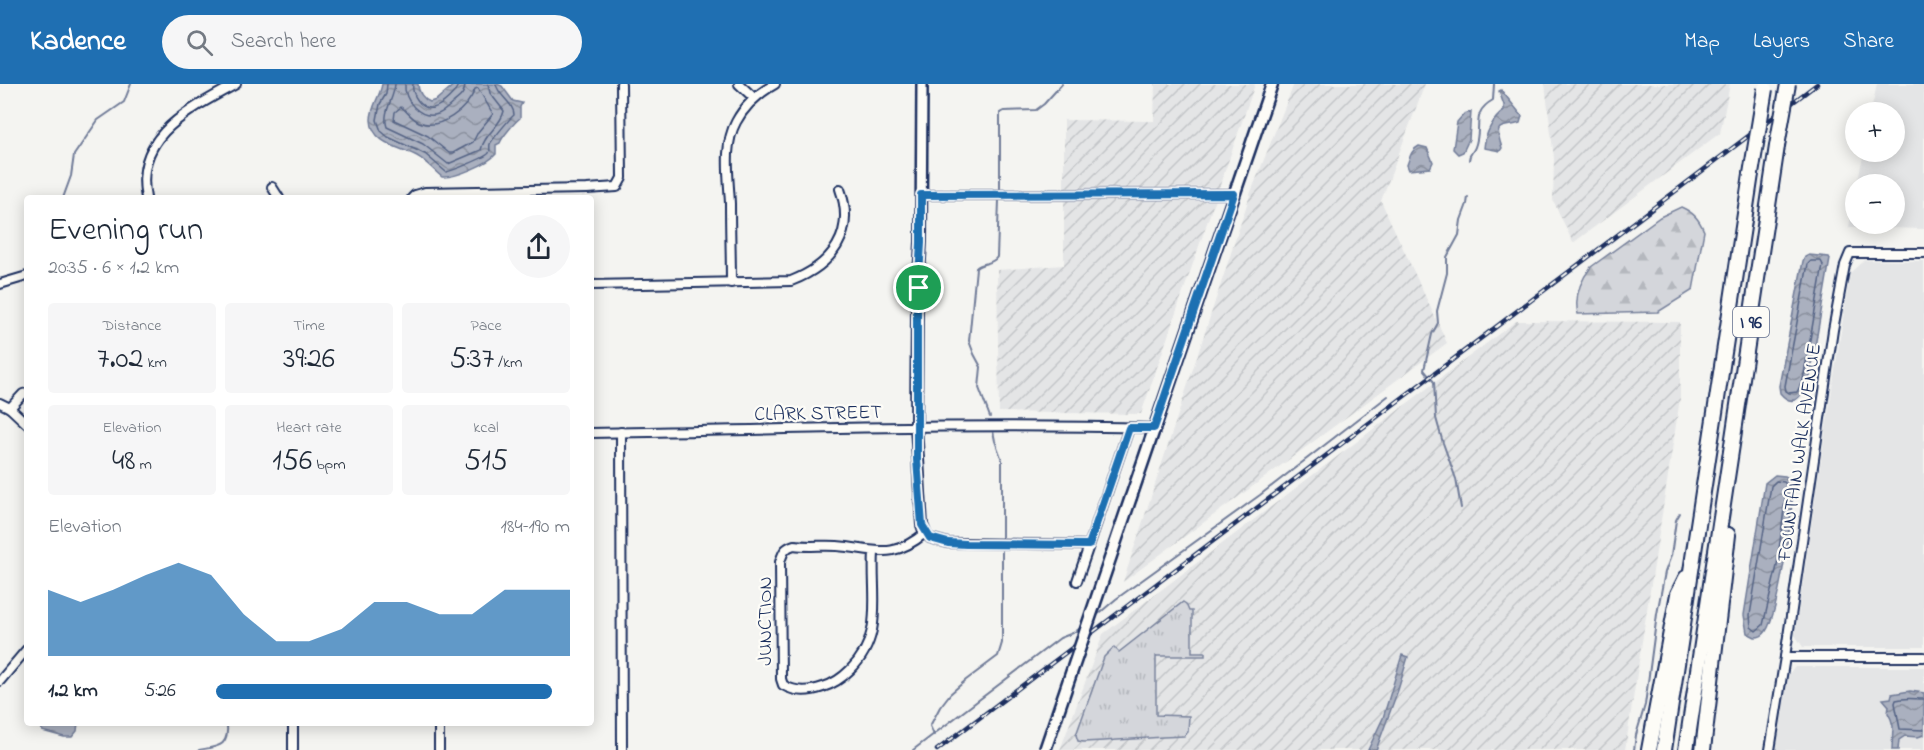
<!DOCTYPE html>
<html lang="en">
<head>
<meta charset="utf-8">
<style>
	body { margin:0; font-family:"Indie Flower",sans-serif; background:#f6f6f7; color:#1f2937; height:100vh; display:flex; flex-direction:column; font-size:22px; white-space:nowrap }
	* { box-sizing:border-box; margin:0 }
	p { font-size:20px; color:#747a83 }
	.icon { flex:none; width:33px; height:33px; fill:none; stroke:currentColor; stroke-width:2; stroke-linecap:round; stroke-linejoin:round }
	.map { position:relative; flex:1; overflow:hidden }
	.panel { position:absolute; left:24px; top:111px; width:570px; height:531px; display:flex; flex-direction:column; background:#fff; border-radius:6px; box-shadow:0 3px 15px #0003 }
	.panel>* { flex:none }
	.tools { position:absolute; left:1845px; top:18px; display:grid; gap:12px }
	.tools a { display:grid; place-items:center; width:60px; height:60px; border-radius:50%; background:#fff; box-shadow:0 3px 15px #0003; font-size:30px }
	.pin { position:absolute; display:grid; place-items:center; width:51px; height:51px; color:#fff; margin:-26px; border:3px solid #fff; border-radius:50%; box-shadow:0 2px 6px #0007 }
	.round { display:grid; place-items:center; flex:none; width:63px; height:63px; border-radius:32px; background:#f6f6f7 }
	.headline { display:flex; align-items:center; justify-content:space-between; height:102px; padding:0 24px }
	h1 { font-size:33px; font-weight:600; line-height:45px }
	.stats { display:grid; grid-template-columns:repeat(3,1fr); gap:9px; height:102px; padding:6px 24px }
	.stats div { display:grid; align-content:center; border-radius:6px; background:#f6f6f7; text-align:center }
	.stats b { font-size:30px; font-weight:600 }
	.stats small { font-size:16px; font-weight:400 }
	.stats p { font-size:16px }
	.chart { height:168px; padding:12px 24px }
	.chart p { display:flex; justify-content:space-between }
	.chart svg { width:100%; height:108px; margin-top:6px; fill:#1f6fb2; opacity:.7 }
	ul { padding:0 24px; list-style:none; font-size:20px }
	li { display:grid; grid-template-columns:96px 72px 1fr; align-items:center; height:45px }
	li i { height:15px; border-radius:8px; background:#1f6fb2 }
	header { display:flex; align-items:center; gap:36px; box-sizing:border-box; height:84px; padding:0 30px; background:#1f6fb2; color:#fff }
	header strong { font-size:28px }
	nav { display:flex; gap:33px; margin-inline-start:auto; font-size:21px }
	.search { width:420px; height:54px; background:#f6f6f7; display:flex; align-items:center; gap:15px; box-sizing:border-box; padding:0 21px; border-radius:33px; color:#747a83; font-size:22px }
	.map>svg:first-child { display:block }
	.built { fill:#e4e5e6 }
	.industrial { fill:url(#industrial-furrows) }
	.grass { fill:url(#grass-tufts); stroke:#78829c; stroke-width:1.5 }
	.forest { fill:url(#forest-firs); stroke:#78829c; stroke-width:1.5 }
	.water { fill:url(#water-waves); stroke:#717c98; stroke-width:1.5 }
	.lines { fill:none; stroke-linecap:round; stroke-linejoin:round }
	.shore { stroke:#546385; stroke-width:1.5 }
	.stream { stroke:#717c98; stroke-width:2 }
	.minor-casing { stroke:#1b2f5e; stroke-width:12 }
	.tertiary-casing { stroke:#1b2f5e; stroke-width:14 }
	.secondary-casing { stroke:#1b2f5e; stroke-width:15 }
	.motorway-casing { stroke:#1b2f5e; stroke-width:18 }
	.minor { stroke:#fdfcf7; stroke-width:8 }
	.tertiary { stroke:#fdfcf7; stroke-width:9 }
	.secondary { stroke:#fdfcf7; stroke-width:10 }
	.motorway { stroke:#fdfcf7; stroke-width:14 }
	.rail-casing { stroke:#1b2f5e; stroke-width:4.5 }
	.rail { stroke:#fdfcf7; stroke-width:2; stroke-dasharray:7; stroke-linecap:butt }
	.secondary-bridge-casing { stroke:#1b2f5e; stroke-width:15; stroke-linecap:butt }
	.motorway-bridge-casing { stroke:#1b2f5e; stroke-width:18; stroke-linecap:butt }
	.secondary-bridge { stroke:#fdfcf7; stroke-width:10 }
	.motorway-bridge { stroke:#fdfcf7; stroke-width:14 }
	.route-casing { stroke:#fff; stroke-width:12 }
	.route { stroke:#1f6fb2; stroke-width:8 }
	.labels { text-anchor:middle; stroke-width:4.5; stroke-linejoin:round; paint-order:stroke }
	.shield { fill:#fdfcf7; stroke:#5f6c8c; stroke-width:1.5 }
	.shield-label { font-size:18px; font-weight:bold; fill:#1b2f5e }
	.street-label { font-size:20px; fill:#1b2f5e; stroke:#fdfcf7 }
</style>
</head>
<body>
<header>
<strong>Kadence</strong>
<div class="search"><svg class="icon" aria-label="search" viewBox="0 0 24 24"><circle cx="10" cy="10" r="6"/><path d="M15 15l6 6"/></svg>Search here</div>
<nav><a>Map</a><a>Layers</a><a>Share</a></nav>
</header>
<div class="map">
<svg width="1924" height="666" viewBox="0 0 1924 666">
	<defs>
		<pattern id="industrial-furrows" width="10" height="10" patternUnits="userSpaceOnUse" patternTransform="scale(1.5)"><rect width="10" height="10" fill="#e4e5e6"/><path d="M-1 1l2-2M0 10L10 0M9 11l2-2" fill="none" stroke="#c3c5c8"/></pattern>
		<pattern id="grass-tufts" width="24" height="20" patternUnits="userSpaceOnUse" patternTransform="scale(1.5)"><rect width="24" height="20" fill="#d4d6db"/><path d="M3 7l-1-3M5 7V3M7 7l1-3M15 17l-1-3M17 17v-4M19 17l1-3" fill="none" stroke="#b5b8be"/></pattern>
		<pattern id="forest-firs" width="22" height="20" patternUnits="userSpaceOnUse" patternTransform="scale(1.5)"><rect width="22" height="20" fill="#d4d6db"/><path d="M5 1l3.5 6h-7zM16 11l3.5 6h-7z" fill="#b5b8be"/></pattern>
		<pattern id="water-waves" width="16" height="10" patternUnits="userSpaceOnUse" patternTransform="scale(1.5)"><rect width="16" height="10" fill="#aab0bf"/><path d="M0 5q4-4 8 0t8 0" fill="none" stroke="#8a909e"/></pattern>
	</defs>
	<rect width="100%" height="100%" fill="#f4f4f1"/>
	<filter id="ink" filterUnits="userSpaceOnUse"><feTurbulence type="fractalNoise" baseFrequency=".0167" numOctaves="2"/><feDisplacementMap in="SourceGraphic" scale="12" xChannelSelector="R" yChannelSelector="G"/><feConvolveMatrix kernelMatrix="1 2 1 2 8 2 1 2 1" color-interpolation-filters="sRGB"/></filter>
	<g filter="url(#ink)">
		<g class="built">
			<path d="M1877,0H1924V145L1849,143L1855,108L1856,140H1894V100H1857L1864,68H1894V28H1871Z"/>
			<path d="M1864,176L1924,177V563H1803L1795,551L1818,394L1850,189Z"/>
			<path d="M1795,583H1924V666H1776L1787,592Z"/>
		</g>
		<g class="industrial">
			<path d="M1155,0H1255L1141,330L999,328L997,186L1064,181V36L1154,37Z"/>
			<path d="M1294,0H1425L1381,117L1447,259L1123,498L1251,108Z"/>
			<path d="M1545,0H1730L1720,49L1573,159L1553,116L1554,74Z"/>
			<path d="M1516,237L1680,238V315L1625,666H1060L1103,550Z"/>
		</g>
		<path class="grass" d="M1183,518L1186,520L1189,527H1192V568H1205V572H1156V631L1189,632L1188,648L1184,652C1150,653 1117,657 1084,658L1078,657L1076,651L1104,573L1114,563L1119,568Z"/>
		<path class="forest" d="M1681,123C1693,128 1699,135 1704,147L1693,206L1658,228L1578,230C1574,213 1581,196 1591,183L1660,133Z"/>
		<g class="water">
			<path d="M382,0H418C418,8 423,15 430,18L436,16L455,0H497L502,2L513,17L522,19L520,23V34C515,38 502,53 500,59L496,61V70C488,80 455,94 442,93C433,86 426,77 417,72C400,63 372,60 371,36C371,22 380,13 382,0Z"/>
			<path d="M1501,6L1522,32L1520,39C1501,45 1493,37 1502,64L1500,67L1484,64C1485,50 1493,34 1504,27V21L1499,7Z"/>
			<path d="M1471,28L1469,55L1463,68L1458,70L1453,65L1457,38L1464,30Z"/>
			<path d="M1419,62L1427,64L1433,78L1430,84L1409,86L1407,81C1410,73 1411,66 1419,62Z"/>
			<path d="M1809,171L1829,173L1830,175L1809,298C1803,310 1794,326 1780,309L1779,302L1803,177L1805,173Z"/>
			<path d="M1775,391L1785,392L1792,396C1796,416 1778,530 1766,547C1763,552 1760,553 1755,553L1747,549L1744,531L1765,399Z"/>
			<path d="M1402,571L1408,573L1398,606L1376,666H1368L1383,634Z"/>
			<path d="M1910,607L1924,609V651L1918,653L1905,652L1899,656L1898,666H1892L1893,642L1891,635L1888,629L1889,622L1883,615L1891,614L1892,610Z"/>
			<path d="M41,639H78L77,647L72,653H64L42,647Z"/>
		</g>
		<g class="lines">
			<g class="shore">
				<path d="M387,0L386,10L380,20L377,36L381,47L388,53L425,70L446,88C452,87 487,73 489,69C491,66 489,63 490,60C492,56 510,34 514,31C514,19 498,12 496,0"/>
				<path d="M395,0C394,15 382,28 387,43L423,60L448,80L481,66C484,50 501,42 504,27L490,9L488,0"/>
				<path d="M405,0C403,16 420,36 438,30C444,28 448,23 453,19C460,13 465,10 465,0"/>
				<path d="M413,0C411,10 421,26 433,24C442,22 457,8 458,0"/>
				<path d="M478,4L493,30L478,48L473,58L453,69H449L428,52L394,36L395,28L401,23C407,27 411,34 419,38C440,47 468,25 475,5Z"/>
				<path d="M1811,177H1821L1823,181L1803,296L1797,308L1789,309L1786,307L1785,302L1808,180Z"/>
				<path d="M1776,397L1784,398L1787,401L1777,482L1763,541L1756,547L1751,543L1750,531L1771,402Z"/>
				<path d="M1924,615C1914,615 1906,613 1896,616L1895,619L1900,645L1924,646"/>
			</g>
			<g class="stream">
				<path d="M1469,76C1469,69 1473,69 1475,63C1483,42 1470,29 1493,16L1494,0"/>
				<path d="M1000,105V29L1004,27L1036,26L1044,20L1062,0"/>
				<path d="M63,114L71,92L74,71L98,36L124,18L131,0"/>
				<path d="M990,333L979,304L981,283L974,270L969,257L976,184C982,178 992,181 997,173L999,116"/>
				<path d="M993,347L995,357L1002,376V455"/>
				<path d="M1461,424L1456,395L1443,359L1436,334L1434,298L1424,286L1432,250L1438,239L1437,227L1447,189V173L1459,151L1461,136L1467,120L1468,113"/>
				<path d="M1096,532L1116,515L1260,411L1388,312"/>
				<path d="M934,651L930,642L940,623L950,610L966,596L998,572L1002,559V463"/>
				<path d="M199,666C218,662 229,664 227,639"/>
				<path d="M913,666L1060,554L1073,549L1082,543"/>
				<path d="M1634,666L1636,651L1645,621L1657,530L1665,488L1671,472L1676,436L1680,429"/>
			</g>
			<defs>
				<g id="minor">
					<path d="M739,0L754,14"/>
					<path d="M272,103L279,114"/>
					<path d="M921,111L1234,110"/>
					<path d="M146,114C133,51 190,26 236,0"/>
					<path d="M412,114L415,111L425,108L587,105L617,103L622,94L621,0"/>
					<path d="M731,199C731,173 730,147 730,120C729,94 723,62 736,38C745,21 759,9 775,0"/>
					<path d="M0,200L27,192"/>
					<path d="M591,201L791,197C832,181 856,150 840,105"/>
					<path d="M0,319L10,324L27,340"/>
					<path d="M10,324L23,310L27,309"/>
					<path d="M621,348L622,666"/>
					<path d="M591,349C779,346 966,339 1154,344"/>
					<path d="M874,468C871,511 885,552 850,586C842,594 833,600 823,603C809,608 796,609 783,601L781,595L780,478C783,469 784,464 794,461C808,463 823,461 837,462C876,465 891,477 925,449L930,454L948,459L1089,461"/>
					<path d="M1077,497L1129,344"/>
					<path d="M1785,573H1924"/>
					<path d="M0,597L27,565"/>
					<path d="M293,639V666"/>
					<path d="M439,639V666"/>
					<path d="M1770,666L1785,573L1833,246L1845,181L1850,169H1924"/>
				</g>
				<path id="tertiary" d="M922,0L921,158L917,226L916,342L922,441L925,449"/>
				<path id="secondary" d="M1131,413L1272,0"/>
				<g id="motorway">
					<path d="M1649,666L1678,510L1686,494"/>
					<path d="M1664,666L1751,90"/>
					<path d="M1686,666L1777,62"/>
					<path d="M1703,666L1728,451"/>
				</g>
			</defs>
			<use href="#minor" class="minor-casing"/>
			<use href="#tertiary" class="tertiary-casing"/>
			<use href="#secondary" class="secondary-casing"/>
			<use href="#motorway" class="motorway-casing"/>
			<use href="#minor" class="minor"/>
			<use href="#tertiary" class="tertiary"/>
			<use href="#secondary" class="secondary"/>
			<use href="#motorway" class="motorway"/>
			<defs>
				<path id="rail" d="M937,666L1817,0"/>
			</defs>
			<use href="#rail" class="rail-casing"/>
			<use href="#rail" class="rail"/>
			<defs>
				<path id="secondary-bridge" d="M1045,666L1131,413"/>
				<g id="motorway-bridge">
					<path d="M1777,62L1788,0"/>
					<path d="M1751,90L1765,5"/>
				</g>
			</defs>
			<use href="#secondary-bridge" class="secondary-bridge-casing"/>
			<use href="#motorway-bridge" class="motorway-bridge-casing"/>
			<use href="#secondary-bridge" class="secondary-bridge"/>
			<use href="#motorway-bridge" class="motorway-bridge"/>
		</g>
	</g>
	<g class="lines" filter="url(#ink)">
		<defs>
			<path id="route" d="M1234,110L1154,344H1129L1089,461L966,460L948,459L930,454L922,441L917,376V226L921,159V111Z"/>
		</defs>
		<use href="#route" class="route-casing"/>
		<use href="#route" class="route"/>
	</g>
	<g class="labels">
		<rect class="shield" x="1733" y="223" width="36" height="30" rx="4.5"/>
		<g class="shield-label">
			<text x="1751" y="244">I 96</text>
		</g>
		<g class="street-label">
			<text transform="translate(818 328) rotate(-1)" y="7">CLARK STREET</text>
			<text transform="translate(1798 368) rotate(-82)" y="7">FOUNTAIN WALK AVENUE</text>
			<text transform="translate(764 537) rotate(-90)" y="7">JUNCTION</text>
		</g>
	</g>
</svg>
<div class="tools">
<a>+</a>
<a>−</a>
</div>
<div class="pin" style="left:919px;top:204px;background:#1e9e55"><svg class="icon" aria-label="arrive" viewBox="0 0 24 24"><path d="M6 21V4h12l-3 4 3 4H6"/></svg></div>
<section class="panel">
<div class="headline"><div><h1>Evening run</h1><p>20:35 · 6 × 1.2 km</p></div><a class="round"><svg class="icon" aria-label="share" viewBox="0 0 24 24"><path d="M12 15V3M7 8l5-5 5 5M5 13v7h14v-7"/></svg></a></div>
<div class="stats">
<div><p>Distance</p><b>7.02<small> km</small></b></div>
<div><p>Time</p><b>39:26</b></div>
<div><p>Pace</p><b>5:37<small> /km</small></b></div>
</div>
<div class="stats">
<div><p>Elevation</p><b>48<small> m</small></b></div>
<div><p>Heart rate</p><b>156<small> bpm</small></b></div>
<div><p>kcal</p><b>515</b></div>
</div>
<div class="chart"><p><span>Elevation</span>184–190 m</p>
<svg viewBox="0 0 160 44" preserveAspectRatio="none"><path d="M0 44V17L10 22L20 17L30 11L40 6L50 11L60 27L70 38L80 38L90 33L100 22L110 22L120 27L130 27L140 17L150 17L160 17V44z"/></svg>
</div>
<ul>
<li><b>1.2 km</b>5:26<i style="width:95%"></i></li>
</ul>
</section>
</div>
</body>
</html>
